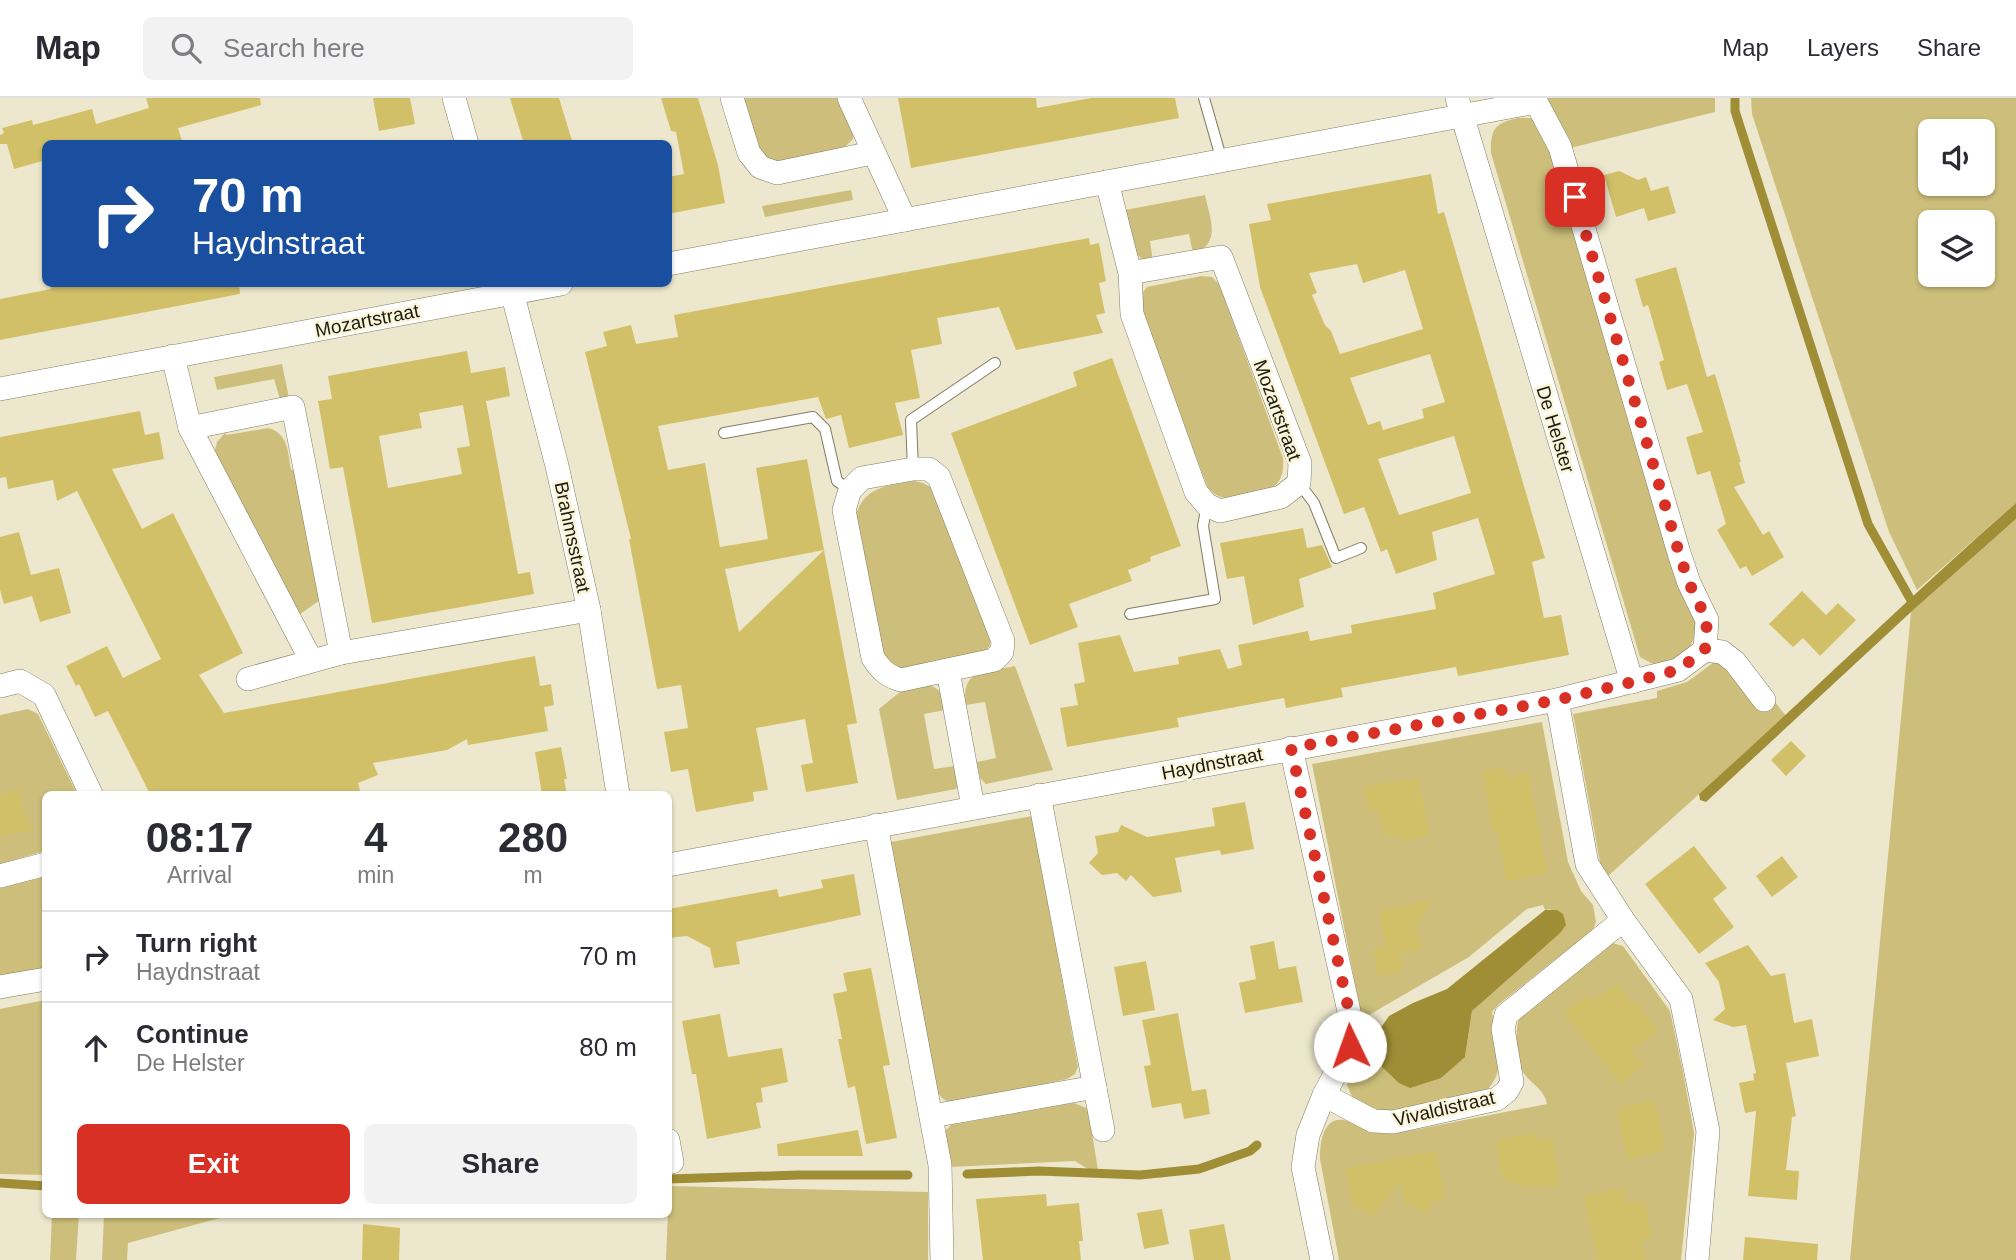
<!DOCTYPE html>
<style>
body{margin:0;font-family:Helvetica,sans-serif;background:#f2f2f3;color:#2b2b33;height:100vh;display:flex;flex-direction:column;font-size:26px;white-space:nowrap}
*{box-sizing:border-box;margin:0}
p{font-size:23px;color:#7c7c81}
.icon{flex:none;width:38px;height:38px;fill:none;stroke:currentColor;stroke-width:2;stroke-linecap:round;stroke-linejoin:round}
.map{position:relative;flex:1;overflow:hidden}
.sheet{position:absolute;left:42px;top:693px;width:630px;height:427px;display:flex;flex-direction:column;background:#fff;border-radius:10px;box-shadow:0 2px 5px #0004}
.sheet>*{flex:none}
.top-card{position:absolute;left:42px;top:42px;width:630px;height:147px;border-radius:10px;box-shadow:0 2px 5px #0004;background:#1a4fa0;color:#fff;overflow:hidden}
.buttons{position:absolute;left:1918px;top:21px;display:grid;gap:14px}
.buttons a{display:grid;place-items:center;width:77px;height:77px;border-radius:10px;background:#fff;box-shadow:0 2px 5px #0004;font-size:35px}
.pin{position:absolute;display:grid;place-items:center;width:60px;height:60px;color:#fff;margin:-30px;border-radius:14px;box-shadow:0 4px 10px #0006}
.me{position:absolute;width:77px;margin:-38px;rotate:357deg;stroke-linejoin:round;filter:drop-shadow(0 0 5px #0008)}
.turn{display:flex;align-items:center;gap:24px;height:147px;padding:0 35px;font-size:32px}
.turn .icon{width:91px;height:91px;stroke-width:2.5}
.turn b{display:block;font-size:49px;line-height:60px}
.eta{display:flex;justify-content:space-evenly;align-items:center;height:119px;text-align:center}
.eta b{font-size:42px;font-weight:700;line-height:49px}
.button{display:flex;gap:14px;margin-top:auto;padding:14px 35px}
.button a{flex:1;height:80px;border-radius:10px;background:#d93025;color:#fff;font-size:28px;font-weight:700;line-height:80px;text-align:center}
.button a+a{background:#f2f2f3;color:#2b2b33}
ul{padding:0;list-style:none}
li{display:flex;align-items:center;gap:21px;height:91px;padding:0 35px;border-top:2px solid #e1e1e2}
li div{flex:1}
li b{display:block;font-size:26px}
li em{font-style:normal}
header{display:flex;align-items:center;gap:42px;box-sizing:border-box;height:98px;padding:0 35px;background:#fff;border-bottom:2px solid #e1e1e2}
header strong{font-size:33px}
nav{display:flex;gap:38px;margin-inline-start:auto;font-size:24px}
.search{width:490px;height:63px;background:#f2f2f3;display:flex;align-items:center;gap:18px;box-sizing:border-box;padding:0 24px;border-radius:10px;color:#7c7c81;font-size:26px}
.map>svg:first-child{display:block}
.green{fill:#cdbf7b;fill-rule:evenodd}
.water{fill:#9f8e35}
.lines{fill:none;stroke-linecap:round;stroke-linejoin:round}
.stream{stroke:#9f8e35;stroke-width:9}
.building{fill:#d2c069;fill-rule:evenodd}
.service-casing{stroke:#817c63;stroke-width:12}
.minor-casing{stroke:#817c63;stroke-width:24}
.service{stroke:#fff;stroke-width:10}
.minor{stroke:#fff;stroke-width:23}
.route{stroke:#d93025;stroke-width:12;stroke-dasharray:0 21.6}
.labels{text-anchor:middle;stroke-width:5;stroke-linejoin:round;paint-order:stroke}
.street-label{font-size:19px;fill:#1e1c12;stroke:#fbf5da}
</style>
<header>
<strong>Map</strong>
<div class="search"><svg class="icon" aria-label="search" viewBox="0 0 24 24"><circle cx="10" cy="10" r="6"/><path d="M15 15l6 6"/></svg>Search here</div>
<nav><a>Map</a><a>Layers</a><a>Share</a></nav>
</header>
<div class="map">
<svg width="2016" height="1162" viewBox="0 0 2016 1162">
<rect width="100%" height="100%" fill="#ede8cd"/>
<g class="green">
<polygon points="742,0 840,0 854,30 853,41 843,51 780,63 767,61 757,48"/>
<polygon points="1546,0 1715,0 1715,14 1570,50"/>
<path d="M1751 0H2016V405L1917 492 1889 434 1752 16ZM1930 33H1983V86H1930ZM1930 124H1983V177H1930Z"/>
<path d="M1518 20H1533L1550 50 1698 530 1688 554 1664 568 1651 565 1640 559 1491 55C1490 31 1495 25 1518 20Z"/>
<polygon points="851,92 853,102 765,119 762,108"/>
<path d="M1205 97C1210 121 1222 145 1193 156L1189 136 1150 143 1153 164C1129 164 1129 131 1125 112Z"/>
<path d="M1201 178 1212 179 1219 186 1283 360C1285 386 1273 393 1250 397 1233 401 1221 404 1208 390L1138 209 1140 198 1147 189Z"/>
<polygon points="282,266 289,300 280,301 274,281 217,292 214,279"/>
<path d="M268 330C288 335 288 354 291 372H294L320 502 296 519 214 356 217 344 225 335 227 337Z"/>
<path d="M914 383 923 385 936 392 990 538V547L985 554 900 572 880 556 856 416C866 388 887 388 914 383Z"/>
<polygon points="2016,421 2016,1162 1850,1162 1911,514"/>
<polygon points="1717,562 1775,604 1786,618 1608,778 1600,764 1597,748 1573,616 1657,600 1657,593 1687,584"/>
<path d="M1015 568 1053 672 986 686 980 680 977 664 996 660 985 604 966 607C960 570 987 574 1015 568Z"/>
<path d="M927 587C941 589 943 599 945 612L924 616 934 671 955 668 958 687 956 691 897 702 879 611 905 590Z"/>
<polygon points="28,611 38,616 77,696 46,696 45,753 0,766 0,617"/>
<path d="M1542 624 1568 764 1581 793 1593 807 1596 824 1593 832 1499 906 1492 914C1497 941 1508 970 1487 992L1396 1014 1379 1012 1353 1001 1347 987 1360 950 1362 930 1375 938V951L1465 959 1472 913 1492 894 1551 811 1545 812 1543 807 1527 811 1469 859 1362 921 1312 666Z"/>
<polygon points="1032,718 1078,969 1075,976 1067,981 952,1005 943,1001 938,995 891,744"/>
<polygon points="45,774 45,872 0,880 0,787"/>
<path d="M1612 845 1623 848 1670 913 1683 974 1694 1035 1681 1162H1339L1320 1061C1320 1047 1322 1019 1343 1022 1352 1023 1361 1030 1370 1033 1377 1036 1385 1035 1393 1036L1547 1006C1545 992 1530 985 1523 974 1517 964 1514 928 1520 919Z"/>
<polygon points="45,902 45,1077 0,1076 0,911"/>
<polygon points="1074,1005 1086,1010 1089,1017 1099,1078 1075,1063 951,1069 945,1033 951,1027"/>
<polygon points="669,1088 928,1094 928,1162 666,1162"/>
<polygon points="52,1117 79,1117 76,1162 50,1162"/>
<polygon points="104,1117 104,1116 221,1117 220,1120 128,1145 127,1162 102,1162"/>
</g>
<g class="water">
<path d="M2016 405V421L1911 514 1706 704 1700 702 1699 696C1806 600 1908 500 2016 405Z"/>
<polygon points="1545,812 1557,812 1563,816 1566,827 1560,835 1472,913 1465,959 1441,980 1410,990 1399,985 1382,969 1377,960 1375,938 1389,918 1413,905 1447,891"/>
</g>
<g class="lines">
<g class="stream">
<polyline points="1735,0 1735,13 1868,426 1912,504"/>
<polyline points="967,1076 1039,1073 1140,1077 1199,1071 1250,1053 1257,1047"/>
<polyline points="668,1081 799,1077 908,1077"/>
<polyline points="0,1085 46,1088"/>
</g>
</g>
<g class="building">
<polygon points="146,0 260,0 261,7 178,30 183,46 46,46 46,62 14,71 7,46 0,46 0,37 4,35 2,30 32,22 33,27 92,11 96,26 149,10"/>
<polygon points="373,0 410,0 415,26 379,33"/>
<polygon points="510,0 559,0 573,46 524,46"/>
<polygon points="661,0 698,0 718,67 725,105 668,116 668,79 684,76 676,34 671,33"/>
<polygon points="898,0 1036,0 1037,10 1091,0 1175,0 1179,20 911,70"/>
<polygon points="1619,73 1638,82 1646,79 1651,93 1668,88 1676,115 1648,123 1644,110 1616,119 1604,77"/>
<path d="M1431 76 1438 116 1444 114 1545 460 1532 464 1544 520 1561 517 1569 557 1458 578 1456 569 1341 590 1343 599 1286 610 1284 600 1177 620 1179 629 1067 649 1060 610 1078 607 1074 586 1085 584 1078 545 1120 537 1134 574 1179 566 1178 559 1220 551 1228 571 1242 567 1238 547 1308 533 1310 543 1352 535 1351 527 1436 511 1433 495 1495 476 1478 420 1432 434 1437 462 1396 476 1387 451 1381 454 1364 409 1344 416 1260 189 1249 126 1271 122 1267 106ZM1357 166 1363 185 1405 172 1423 231 1340 256 1331 233 1325 227 1312 197 1317 195 1309 175ZM1430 256 1445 304 1422 311 1424 320 1383 332 1380 323 1368 327 1350 280ZM1454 338 1471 395 1399 417 1378 361Z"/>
<polygon points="1089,140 1090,147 1099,145 1106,183 1099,185 1105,215 1096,217 1103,235 1016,252 999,209 937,220 942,246 911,252 920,300 895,305 903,337 849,350 841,317 826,321 818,299 658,328 668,372 705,365 720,449 768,441 756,370 807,361 824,452 725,471 739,534 824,452 857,625 847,627 858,685 806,694 801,667 813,665 805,621 756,630 768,692 753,694 754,703 696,714 688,671 671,674 664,634 688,630 681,587 657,591 629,441 631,441 585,254 607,248 603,234 631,227 636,246 678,239 674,217"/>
<polygon points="1676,169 1707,279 1715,276 1741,364 1739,364 1745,385 1734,389 1763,437 1769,433 1784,459 1752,478 1746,468 1740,471 1717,432 1726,426 1710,373 1697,377 1686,339 1703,334 1687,286 1667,292 1659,264 1664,262 1648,207 1643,209 1635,181"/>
<polygon points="50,186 239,186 240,196 0,242 0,201 51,191"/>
<path d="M467 253 471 275 505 269 510 298 486 303 518 476 530 474 534 496 372 525 343 369 330 371 318 303 332 301 328 278ZM463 307 470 348 457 350 462 376 388 390 379 338 422 330 419 315Z"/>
<polygon points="1112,260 1181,448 1150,459 1151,463 1128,472 1132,483 1069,506 1078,529 1030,547 951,335 1077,288 1073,274"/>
<polygon points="140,313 145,337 159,334 164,361 112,371 142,431 173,415 243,555 199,577 224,615 535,558 540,588 551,586 554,607 544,609 548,633 468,647 467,641 447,652 373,665 378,677 358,685 361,696 150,696 108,613 95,619 79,586 76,588 66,568 107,548 123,580 161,561 77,393 57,403 53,382 8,391 6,379 0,380 0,339"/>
<polygon points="1303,430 1307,450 1322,447 1332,469 1299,481 1304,509 1253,527 1244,478 1227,481 1220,445"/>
<polygon points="19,434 31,477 59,470 71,515 40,524 32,498 4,506 0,492 0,439"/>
<polygon points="1802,493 1826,517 1838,505 1856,522 1820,558 1803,540 1793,549 1769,526"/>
<polygon points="1791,643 1806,658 1786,678 1771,662"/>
<polygon points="561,649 567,681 564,681 567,696 542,696 535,654"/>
<polygon points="1504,669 1507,679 1528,675 1547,775 1506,783 1498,733 1493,734 1482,673"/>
<polygon points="1418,679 1430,738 1403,743 1396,737 1385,739 1379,712 1369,714 1364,689"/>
<polygon points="20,691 22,709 31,732 0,738 0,697"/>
<polygon points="1245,704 1254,751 1221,757 1220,752 1175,760 1182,794 1153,799 1131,777 1126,783 1117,775 1102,777 1089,765 1098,755 1095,738 1118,734 1121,727 1147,739 1215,728 1212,710"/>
<polygon points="1694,748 1727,790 1713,801 1734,829 1699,856 1645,786"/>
<polygon points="1782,758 1798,779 1772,799 1756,778"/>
<polygon points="854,776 861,817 736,844 740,866 714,870 710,850 687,838 668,840 668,811 777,791 779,799 823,790 821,782"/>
<polygon points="1433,802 1416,826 1421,851 1400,855 1403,873 1378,878 1373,852 1386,849 1379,812"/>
<polygon points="1274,843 1279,871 1296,868 1303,904 1245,915 1239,885 1256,881 1250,848"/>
<polygon points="1748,847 1771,878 1785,875 1794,925 1812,921 1819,958 1786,965 1796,1018 1792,1019 1786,1072 1799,1073 1797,1102 1748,1098 1756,1013 1745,1015 1739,985 1754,982 1753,976 1756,975 1746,927 1733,929 1713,922 1725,911 1719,884 1705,865"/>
<polygon points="1146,863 1155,912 1123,918 1114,869"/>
<polygon points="871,870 890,967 883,968 897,1040 866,1046 855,988 848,990 838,941 842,941 833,896 847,893 843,875"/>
<polygon points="1617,886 1633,906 1636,904 1658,932 1632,953 1644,967 1620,985 1564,915 1587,897 1593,904"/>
<polygon points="1178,915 1192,993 1206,991 1210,1016 1184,1021 1181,1005 1152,1010 1144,968 1151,967 1142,922"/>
<polygon points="720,916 728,959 782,950 788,984 761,990 763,1004 756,1005 761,1030 707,1041 696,976 692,976 682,923"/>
<polygon points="1655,1002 1664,1053 1627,1061 1617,1010"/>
<polygon points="858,1032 863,1058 778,1058 777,1046"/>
<polygon points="1535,1035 1537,1043 1552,1041 1560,1089 1521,1088 1512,1082 1503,1083 1496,1042"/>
<polygon points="1436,1053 1445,1100 1433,1102 1427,1116 1412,1106 1405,1108 1401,1083 1372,1118 1360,1110 1353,1111 1346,1070"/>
<polygon points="1624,1090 1627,1106 1644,1102 1652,1141 1641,1143 1645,1162 1597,1162 1584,1098"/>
<polygon points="1046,1096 1047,1108 1079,1105 1083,1143 1079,1143 1081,1162 983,1162 976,1101"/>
<polygon points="1162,1111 1169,1146 1144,1151 1137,1115"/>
<polygon points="363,1126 400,1130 399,1162 362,1162"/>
<polygon points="1224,1126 1231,1162 1194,1162 1189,1132"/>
<polygon points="1745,1139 1818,1146 1817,1162 1743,1162"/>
</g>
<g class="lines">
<defs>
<g id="service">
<polyline points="1204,0 1222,63"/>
<polyline points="724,335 813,319 825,331 837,383 850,392"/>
<polyline points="913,371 911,322 995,265"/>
<polyline points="1299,385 1314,405 1336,460 1361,450"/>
<polyline points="1130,516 1215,501 1203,428 1207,407"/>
</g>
<g id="minor">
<polyline points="454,0 467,46"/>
<polyline points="732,0 749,55 760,69 777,75 872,55"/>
<polyline points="849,0 905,122"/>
<polyline points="1457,0 1632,584"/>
<polyline points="1107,84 1130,175 1132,216 1196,394 1207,407 1220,413 1281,399 1299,385 1300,365 1221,159 1130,175"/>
<polyline points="668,166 1536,4"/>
<polyline points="510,186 557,368 589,512 618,696"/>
<polyline points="173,258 190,330 293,309 341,555"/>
<polyline points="0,291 561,186"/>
<polyline points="190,330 311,562"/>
<path d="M913 371H929L939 379 1003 543 1002 554 994 562 901 582C887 578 881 572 873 560L844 412 850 392 862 380Z"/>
<polyline points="1705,552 1722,554 1735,564 1764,602"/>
<polyline points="948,573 973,709"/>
<polyline points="248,581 341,555 589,512"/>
<polyline points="0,588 20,583 44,597 91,696"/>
<polyline points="1557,602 1587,766 1623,822 1681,901 1708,1033 1697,1162"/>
<polyline points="1291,650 1350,918 1350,948 1324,997 1308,1037 1303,1069 1322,1162"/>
<polyline points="1039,697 1103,1032"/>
<polyline points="876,727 940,1067 942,1162"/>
<polyline points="668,767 1557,602 1678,572 1705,552 1707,522 1689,485 1679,455 1560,49 1534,0"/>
<polyline points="0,778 46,766"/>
<polyline points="0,889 46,881"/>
<polyline points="1324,997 1373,1023 1393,1024 1497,1001 1507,993 1512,984 1503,931 1506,917 1623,822"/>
<polyline points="932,1018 1095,989"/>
<polyline points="668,1042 672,1064"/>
</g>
</defs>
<use href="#service" class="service-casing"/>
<use href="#minor" class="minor-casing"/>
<use href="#service" class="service"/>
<use href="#minor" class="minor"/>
</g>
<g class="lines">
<polyline class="route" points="1350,948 1350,918 1291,650 1557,602 1632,584 1678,572 1705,552 1707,522 1689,485 1679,455 1575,99"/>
</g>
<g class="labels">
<g class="street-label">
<text transform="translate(367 222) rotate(-11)" y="7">Mozartstraat</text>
<text transform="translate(1278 312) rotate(70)" y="7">Mozartstraat</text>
<text transform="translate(1556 331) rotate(73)" y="7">De Helster</text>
<text transform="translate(573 439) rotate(78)" y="7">Brahmsstraat</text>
<text transform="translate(1212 665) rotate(-11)" y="7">Haydnstraat</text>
<text transform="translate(1444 1010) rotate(-13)" y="7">Vivaldistraat</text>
</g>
</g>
</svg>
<div class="buttons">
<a><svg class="icon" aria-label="sound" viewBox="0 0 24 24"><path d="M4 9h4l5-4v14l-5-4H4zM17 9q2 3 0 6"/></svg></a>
<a><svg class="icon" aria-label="layers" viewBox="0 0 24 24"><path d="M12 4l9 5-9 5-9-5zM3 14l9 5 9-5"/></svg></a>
</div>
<div class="pin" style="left:1575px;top:99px;background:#d93025"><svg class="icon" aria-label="arrive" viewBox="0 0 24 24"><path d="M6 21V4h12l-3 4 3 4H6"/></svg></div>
<svg class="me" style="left:1350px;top:948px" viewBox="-20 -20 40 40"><circle r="19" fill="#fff"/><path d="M0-13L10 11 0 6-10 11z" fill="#d93025"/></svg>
<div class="top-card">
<div class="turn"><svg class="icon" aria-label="right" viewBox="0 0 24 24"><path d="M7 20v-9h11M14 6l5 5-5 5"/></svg><div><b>70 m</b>Haydnstraat</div></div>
</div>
<section class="sheet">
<div class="eta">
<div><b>08:17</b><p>Arrival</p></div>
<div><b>4</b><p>min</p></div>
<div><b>280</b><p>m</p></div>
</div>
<ul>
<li><svg class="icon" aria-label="right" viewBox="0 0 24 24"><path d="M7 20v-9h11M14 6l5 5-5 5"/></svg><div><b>Turn right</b><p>Haydnstraat</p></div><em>70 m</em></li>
<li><svg class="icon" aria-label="ahead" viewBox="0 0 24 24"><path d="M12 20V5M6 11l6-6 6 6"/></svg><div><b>Continue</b><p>De Helster</p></div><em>80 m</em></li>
</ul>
<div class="button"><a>Exit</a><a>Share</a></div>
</section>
</div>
